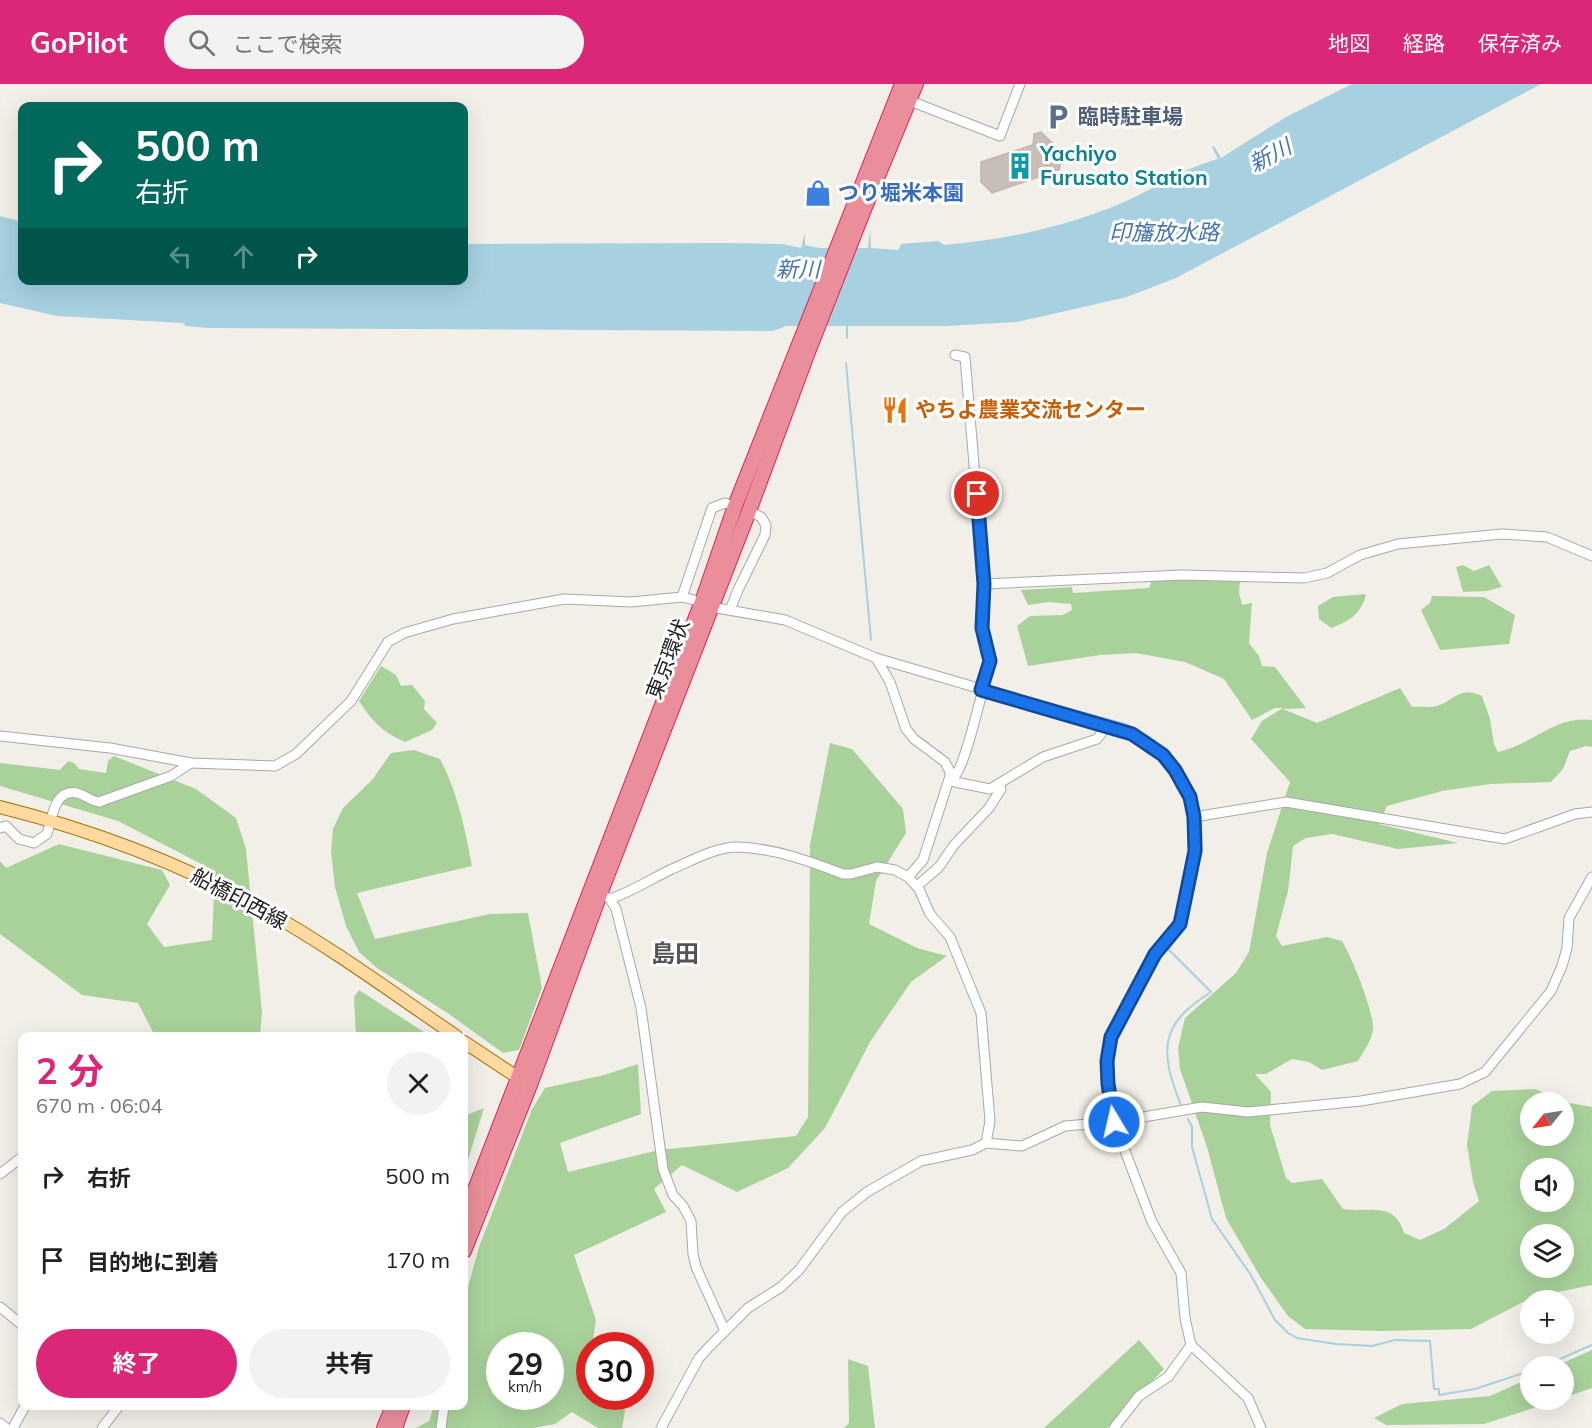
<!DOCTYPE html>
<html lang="ja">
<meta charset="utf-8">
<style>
body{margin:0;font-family:Mulish,"Noto Sans JP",sans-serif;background:#f2f2f2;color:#202124;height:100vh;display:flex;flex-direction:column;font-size:22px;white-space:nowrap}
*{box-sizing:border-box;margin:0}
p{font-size:20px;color:#757577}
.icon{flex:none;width:33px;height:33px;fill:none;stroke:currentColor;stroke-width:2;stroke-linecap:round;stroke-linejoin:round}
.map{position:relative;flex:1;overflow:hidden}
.panel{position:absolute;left:18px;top:948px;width:450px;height:378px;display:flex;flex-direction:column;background:#fff;border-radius:12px;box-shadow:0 6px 24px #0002}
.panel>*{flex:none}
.top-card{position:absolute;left:18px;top:18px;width:450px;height:183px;border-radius:12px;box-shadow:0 6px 24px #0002;background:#00695c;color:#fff;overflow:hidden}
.needle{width:39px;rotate:240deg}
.fabs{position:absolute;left:1520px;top:1008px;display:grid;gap:12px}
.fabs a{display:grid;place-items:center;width:54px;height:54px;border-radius:50%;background:#fff;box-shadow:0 6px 24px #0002;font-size:30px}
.speed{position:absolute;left:486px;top:1248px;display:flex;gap:12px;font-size:30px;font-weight:700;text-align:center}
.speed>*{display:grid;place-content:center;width:78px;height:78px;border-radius:50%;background:#fff;box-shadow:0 6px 24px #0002;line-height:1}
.speed small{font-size:15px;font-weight:400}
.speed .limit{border:9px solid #d22;background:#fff;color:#111}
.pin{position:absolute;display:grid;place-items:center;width:51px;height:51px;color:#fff;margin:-26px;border:3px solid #fff;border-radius:50%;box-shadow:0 2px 6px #0007}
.me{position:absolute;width:66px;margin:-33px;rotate:351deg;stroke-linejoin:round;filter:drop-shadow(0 0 4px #0008)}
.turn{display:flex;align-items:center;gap:21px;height:126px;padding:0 18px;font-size:27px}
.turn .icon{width:78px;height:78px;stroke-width:2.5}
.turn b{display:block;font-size:42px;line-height:51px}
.lanes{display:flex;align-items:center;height:57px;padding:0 18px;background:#0003;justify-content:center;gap:30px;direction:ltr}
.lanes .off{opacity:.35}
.round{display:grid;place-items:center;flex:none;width:63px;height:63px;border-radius:32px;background:#f2f2f2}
.summary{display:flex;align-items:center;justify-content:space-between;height:102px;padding:0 18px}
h1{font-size:36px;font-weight:700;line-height:45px;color:#db2777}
.button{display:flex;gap:12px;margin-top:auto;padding:12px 18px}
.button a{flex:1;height:69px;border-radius:36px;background:#db2777;color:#fff;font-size:24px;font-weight:700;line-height:69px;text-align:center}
.button a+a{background:#f2f2f2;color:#202124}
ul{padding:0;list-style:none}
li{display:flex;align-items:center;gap:18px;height:84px;padding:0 18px}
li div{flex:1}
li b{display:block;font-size:22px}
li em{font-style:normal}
header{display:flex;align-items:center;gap:36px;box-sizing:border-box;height:84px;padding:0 30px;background:#db2777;color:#fff}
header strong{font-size:28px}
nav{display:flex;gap:33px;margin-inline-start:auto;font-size:21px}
.search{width:420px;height:54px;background:#f2f2f2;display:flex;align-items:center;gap:15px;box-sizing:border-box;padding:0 21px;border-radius:33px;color:#757577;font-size:22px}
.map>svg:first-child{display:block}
.forest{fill:#a9d29b;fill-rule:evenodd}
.water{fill:#a7d0e0}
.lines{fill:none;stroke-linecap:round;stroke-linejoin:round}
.stream{stroke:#a7d0e0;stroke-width:2}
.building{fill:#c7beb7;stroke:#c4b6a9;stroke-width:1.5}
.minor-casing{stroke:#a8a8a8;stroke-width:11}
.major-casing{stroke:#9e7200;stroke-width:14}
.highway-casing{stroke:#e1235b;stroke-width:16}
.minor{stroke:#fff;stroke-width:9}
.major{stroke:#fedaa0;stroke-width:12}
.highway{stroke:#ea8e9b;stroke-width:14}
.route-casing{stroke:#114b97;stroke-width:15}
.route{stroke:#1a73e8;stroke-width:10}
.labels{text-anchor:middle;stroke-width:6;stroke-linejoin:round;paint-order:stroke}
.service-label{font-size:21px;font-weight:bold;fill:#4e5e75;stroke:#fff;text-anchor:start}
.culture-label{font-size:21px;font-weight:bold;fill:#0d838f;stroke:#fff;text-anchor:start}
.shop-label{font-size:21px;font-weight:bold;fill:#366cbe;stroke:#fff;text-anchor:start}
.food-label{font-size:21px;font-weight:bold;fill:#c56008;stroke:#fff;text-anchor:start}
.street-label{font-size:21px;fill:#212121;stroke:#fff}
.water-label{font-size:22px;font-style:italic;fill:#4675ad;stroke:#fff}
.quarter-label{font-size:24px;font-weight:bold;fill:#545454;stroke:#fff}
</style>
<header>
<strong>GoPilot</strong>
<div class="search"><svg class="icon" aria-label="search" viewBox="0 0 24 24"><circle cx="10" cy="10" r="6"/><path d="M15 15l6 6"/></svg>ここで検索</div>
<nav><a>地図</a><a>経路</a><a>保存済み</a></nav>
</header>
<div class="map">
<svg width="1592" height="1344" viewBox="0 0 1592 1344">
<rect width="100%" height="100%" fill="#f2efe8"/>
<g class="forest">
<polygon points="1463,481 1474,487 1489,481 1502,503 1487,507 1463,508 1456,483"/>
<path d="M1208 495 1240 497 1239 508 1242 521 1252 519 1249 559 1259 572 1262 582 1275 583 1306 624 1283 625 1317 639 1400 604 1412 623C1420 622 1430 624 1437 622 1454 617 1460 601 1482 612L1490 635 1494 660 1498 668C1532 661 1555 631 1592 636V663L1586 662 1570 667 1563 685 1551 698 1490 700 1442 707 1387 722 1379 740 1458 759 1398 765 1332 750 1306 754 1293 762 1288 807 1276 852 1282 862 1327 853 1342 857C1352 873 1372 924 1373 942 1374 953 1364 967 1358 977L1322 986 1309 978 1292 975 1266 990H1255L1271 1008 1270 1041 1286 1094 1292 1099 1322 1095 1343 1125C1368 1129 1395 1116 1404 1149L1420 1156 1444 1145 1479 1117 1473 1098 1467 1061 1472 1022 1492 1007 1535 1005 1569 1019 1592 1023V1201L1533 1213 1471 1245 1382 1247 1305 1245 1288 1232 1261 1194 1226 1134 1207 1063 1180 985 1178 964 1185 934 1236 889 1249 868 1267 769 1290 698 1251 655 1262 637 1283 624H1275L1252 636 1224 595 1185 578 1136 569 1100 571 1028 582 1017 542 1030 532 1063 531 1072 526 1071 520 1049 518 1028 521 1021 506 1072 503 1073 509 1149 504 1152 496ZM1530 1018H1563V1052H1530ZM1530 1084H1563V1118H1530ZM1530 1150H1563V1184H1530Z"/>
<path d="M1366 510C1362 529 1349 538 1331 544L1319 535 1318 522 1333 513Z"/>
<polygon points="1432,512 1484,513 1515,531 1509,560 1440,566 1421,526 1430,519"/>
<path d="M381 582 396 591 401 602 412 601 425 617 424 625 437 639 432 646 405 658C381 647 373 638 359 617Z"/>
<path d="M830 659 852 665 903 725 906 749 876 797 869 840 917 864 947 872 911 898 870 958 825 1044 788 1084 737 1108 682 1081 654 1105 666 1128 574 1171 596 1236 592 1261 590 1262V1312L620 1313 625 1327 622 1344H598L572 1328 555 1340 533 1344H416L429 1337 434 1322H464V1218L479 1163 532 1025 545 1004 604 991 638 980 641 1030 560 1059 568 1088 659 1066 796 1052 808 1033 810 761ZM500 1262H550V1312H500Z"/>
<path d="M414 666 440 675C458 709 465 745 472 782L357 809 375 855 490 830 528 829 542 904 519 966 503 969 449 930 377 884 359 868 346 842 335 803 331 768 333 745 343 724 372 696 391 669Z"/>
<polygon points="114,672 196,705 236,734 246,765 262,928 260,952 155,952 138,919 82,911 0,850 0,777 6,784 59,760 162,786 170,801 147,840 164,863 212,856 215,787 118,737 0,702 0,679 60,686 68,677 74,679 79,685 106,689 108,677"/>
<polygon points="359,906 430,952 356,952 354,913"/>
<polygon points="484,1024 464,1089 464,1032"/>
<polygon points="1139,1256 1164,1285 1107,1344 1044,1344"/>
<polygon points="1592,1266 1592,1304 1563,1314 1563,1282 1556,1282"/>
<polygon points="848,1275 868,1282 875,1344 844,1344 849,1339"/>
<polygon points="1530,1294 1530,1316 1558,1316 1484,1340 1386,1341 1374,1334 1402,1320 1490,1312"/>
</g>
<path class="water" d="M1352 0H1541L1176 194 1127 213 1017 238 946 242H786L773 247 208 244 186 242 183 239 57 232 0 219V132L22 138V196H464V160L725 159 782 160 801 164 805 149V161L820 164H868L870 146 871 164 898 166 901 160 938 157 944 161C1004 156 1065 143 1122 119 1154 105 1183 84 1218 75L1212 63 1214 62 1221 74 1286 33Z"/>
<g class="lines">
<g class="stream">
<polyline points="847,242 847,254"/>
<polyline points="846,279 871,556"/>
<path d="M1004 607 1125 640C1157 655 1171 668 1188 698"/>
<path d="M1181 1021C1160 968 1158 941 1211 908L1168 865 1185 843 1202 765 1201 736"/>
<polyline points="1188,1035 1192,1043 1192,1063 1212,1135 1251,1191 1275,1236 1288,1249 1297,1254 1336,1260 1372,1262 1395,1256 1430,1257 1434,1305 1439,1305 1439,1311 1475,1305 1530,1287"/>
<polyline points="1544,1282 1592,1261"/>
</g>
</g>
<polygon class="building" points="1041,48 1060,67 1062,73 1059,86 992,109 981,98 981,78 1033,61 1034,50"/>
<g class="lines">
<defs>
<g id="minor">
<polyline points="905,15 1000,52 1020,0"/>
<polyline points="955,271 965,273 984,500 982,544 990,577 981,606"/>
<polyline points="984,500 1182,491 1304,494 1327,489 1360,471 1398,460 1502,450 1547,453 1592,472"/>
<polyline points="682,513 712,424 725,419 735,422"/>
<polyline points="717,524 785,536 876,574 1121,646 1150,660 1163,671 1175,686 1189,713 1195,744 1195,767 1180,840 1155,870 1111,953 1107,977 1108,1000 1114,1038 1152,1138 1181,1189 1185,1234 1191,1261 1248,1314 1261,1344"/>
<polyline points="730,526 738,506 765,451 766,441 761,433 749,427"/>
<polyline points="876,574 890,598 906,645 914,655 945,678 955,698 990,705 1043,673 1097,655 1107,642"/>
<polyline points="0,652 110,664 191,679 275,682 296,670 351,617 388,558 404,549 453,535 564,515 631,518 682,513 694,516"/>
<path d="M953 694C964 686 978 622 983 606"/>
<polyline points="1194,733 1286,718 1505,755 1575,730 1592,728"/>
<path d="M0 744 6 742 19 755 34 759 47 750C52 735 54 704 77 709 85 711 91 717 99 718L171 692 191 679"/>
<polyline points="908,793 923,776 951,689"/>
<polyline points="917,802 939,783 954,761 989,724 1001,705 999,701"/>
<polyline points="605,812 610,815 616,825 641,924 663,1085 673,1111 683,1122 691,1137 693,1170 696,1183 725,1247"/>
<path d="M610 815C633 807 651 795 672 785 691 777 716 763 737 763 774 764 809 777 843 790H851L877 783 895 786 908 793 919 805 930 830 950 853 981 929 990 1037 986 1059"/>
<polyline points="0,1090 22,1073"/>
<polyline points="0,1223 22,1241"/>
<polyline points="0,1339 6,1344"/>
<polyline points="13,1344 25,1322"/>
<polyline points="102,1344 119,1322"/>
<polyline points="441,1344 444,1322"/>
<polyline points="661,1344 699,1274 709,1263 748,1224 781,1203 799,1186 842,1128 867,1108 921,1077 972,1066 986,1059 1022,1062 1065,1042 1114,1038 1202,1023 1248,1028 1361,1017 1460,1000 1485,988 1551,907 1562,882 1567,864 1569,834 1592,793"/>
<polyline points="1114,1344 1139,1312 1168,1293 1191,1261"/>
</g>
<g id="major">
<path d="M0 723C92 746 183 780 266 827 332 864 393 909 456 952"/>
<polyline points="464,958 526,999"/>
</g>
<g id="highway">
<polyline points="464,1134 703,515 735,422 902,0"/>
<polyline points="464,1167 530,1001 600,810 749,427 808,268 863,128 916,0"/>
<polyline points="384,1344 393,1322"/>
<polyline points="395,1344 403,1322"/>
</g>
</defs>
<use href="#minor" class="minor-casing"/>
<use href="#major" class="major-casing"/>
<use href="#highway" class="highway-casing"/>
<use href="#minor" class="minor"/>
<use href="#major" class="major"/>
<use href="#highway" class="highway"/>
</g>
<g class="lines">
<defs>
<polyline id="route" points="977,410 984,500 982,544 990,577 981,606 1132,650 1163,671 1175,686 1190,713 1194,733 1195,767 1180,840 1155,870 1111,953 1107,977 1108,1000 1114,1038"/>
</defs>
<use href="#route" class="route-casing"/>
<use href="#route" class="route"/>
</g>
<defs>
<symbol id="parking-bare" viewBox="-9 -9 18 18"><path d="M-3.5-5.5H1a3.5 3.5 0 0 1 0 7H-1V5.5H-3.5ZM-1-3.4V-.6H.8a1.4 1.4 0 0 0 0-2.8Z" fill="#5c6f8a" stroke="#fff" stroke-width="2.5" paint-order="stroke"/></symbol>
<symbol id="building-bare" viewBox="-9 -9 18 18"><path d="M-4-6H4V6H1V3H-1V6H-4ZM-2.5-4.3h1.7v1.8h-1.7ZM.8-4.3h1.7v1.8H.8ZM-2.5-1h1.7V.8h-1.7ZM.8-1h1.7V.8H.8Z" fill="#0f9aa8" stroke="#fff" stroke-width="2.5" paint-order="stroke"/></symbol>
<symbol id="shop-bare" viewBox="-9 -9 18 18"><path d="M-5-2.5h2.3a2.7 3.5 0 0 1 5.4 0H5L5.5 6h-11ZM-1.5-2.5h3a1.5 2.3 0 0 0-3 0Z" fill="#3f7fe0" stroke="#fff" stroke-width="2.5" paint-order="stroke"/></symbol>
<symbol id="restaurant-bare" viewBox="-9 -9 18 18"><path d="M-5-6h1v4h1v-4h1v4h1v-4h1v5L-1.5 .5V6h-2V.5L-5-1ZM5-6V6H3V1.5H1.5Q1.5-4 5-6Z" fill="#e8710a" stroke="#fff" stroke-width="2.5" paint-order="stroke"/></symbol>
</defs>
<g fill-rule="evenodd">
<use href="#parking-bare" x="1039" y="14" width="38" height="38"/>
<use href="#building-bare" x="1001" y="63" width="38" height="38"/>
<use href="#shop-bare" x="799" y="90" width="38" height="38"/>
<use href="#restaurant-bare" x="876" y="307" width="38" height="38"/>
</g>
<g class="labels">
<g class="service-label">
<text x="1078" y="40">臨時駐車場</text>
</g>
<g class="culture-label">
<text x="1040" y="77">Yachiyo<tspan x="1040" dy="24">Furusato Station</tspan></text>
</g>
<g class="shop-label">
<text x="838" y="116">つり堀米本園</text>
</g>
<g class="food-label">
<text x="915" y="333">やちよ農業交流センター</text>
</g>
<g class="street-label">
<text transform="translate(668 575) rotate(-69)" y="7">東京環状</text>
<text transform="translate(239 815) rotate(28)" y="7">船橋印西線</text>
</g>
<g class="water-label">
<text transform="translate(1270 71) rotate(-28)" y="8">新川</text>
<text x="1164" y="156">印旛放水路</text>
<text x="798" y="193">新川</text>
</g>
<g class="quarter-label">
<text x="675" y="878">島田</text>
</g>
</g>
</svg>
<div class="fabs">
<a><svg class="needle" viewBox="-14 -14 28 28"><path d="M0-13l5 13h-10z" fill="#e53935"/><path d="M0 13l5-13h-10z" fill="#757577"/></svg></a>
<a><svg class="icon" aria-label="sound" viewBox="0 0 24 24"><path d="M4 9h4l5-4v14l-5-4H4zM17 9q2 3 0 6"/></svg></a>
<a><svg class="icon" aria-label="layers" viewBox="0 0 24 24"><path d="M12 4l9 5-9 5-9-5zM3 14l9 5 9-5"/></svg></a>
<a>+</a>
<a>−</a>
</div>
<div class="speed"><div>29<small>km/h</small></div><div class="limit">30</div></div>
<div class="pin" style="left:977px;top:410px;background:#d93025"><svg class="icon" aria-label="arrive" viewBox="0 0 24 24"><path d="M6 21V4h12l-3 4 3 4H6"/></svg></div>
<svg class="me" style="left:1114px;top:1038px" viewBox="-20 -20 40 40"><circle r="17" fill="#1a73e8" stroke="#fff" stroke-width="3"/><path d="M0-11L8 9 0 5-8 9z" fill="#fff"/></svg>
<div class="top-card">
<div class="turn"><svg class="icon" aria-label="right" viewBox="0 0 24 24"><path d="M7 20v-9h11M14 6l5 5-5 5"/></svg><div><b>500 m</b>右折</div></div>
<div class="lanes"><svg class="icon off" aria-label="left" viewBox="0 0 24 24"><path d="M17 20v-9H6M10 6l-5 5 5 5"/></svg><svg class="icon off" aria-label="ahead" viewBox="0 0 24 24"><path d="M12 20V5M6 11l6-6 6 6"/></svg><svg class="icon" aria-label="right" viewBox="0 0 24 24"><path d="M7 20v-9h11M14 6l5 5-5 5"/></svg></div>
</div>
<section class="panel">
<div class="summary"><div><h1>2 分</h1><p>670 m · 06:04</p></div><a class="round"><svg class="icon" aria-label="close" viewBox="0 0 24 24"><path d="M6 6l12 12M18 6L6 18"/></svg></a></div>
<ul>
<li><svg class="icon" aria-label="right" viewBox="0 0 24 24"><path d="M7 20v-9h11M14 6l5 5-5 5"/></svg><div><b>右折</b></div><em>500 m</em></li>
<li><svg class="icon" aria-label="arrive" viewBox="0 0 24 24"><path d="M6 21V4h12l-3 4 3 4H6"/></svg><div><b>目的地に到着</b></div><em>170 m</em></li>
</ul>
<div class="button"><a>終了</a><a>共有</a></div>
</section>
</div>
